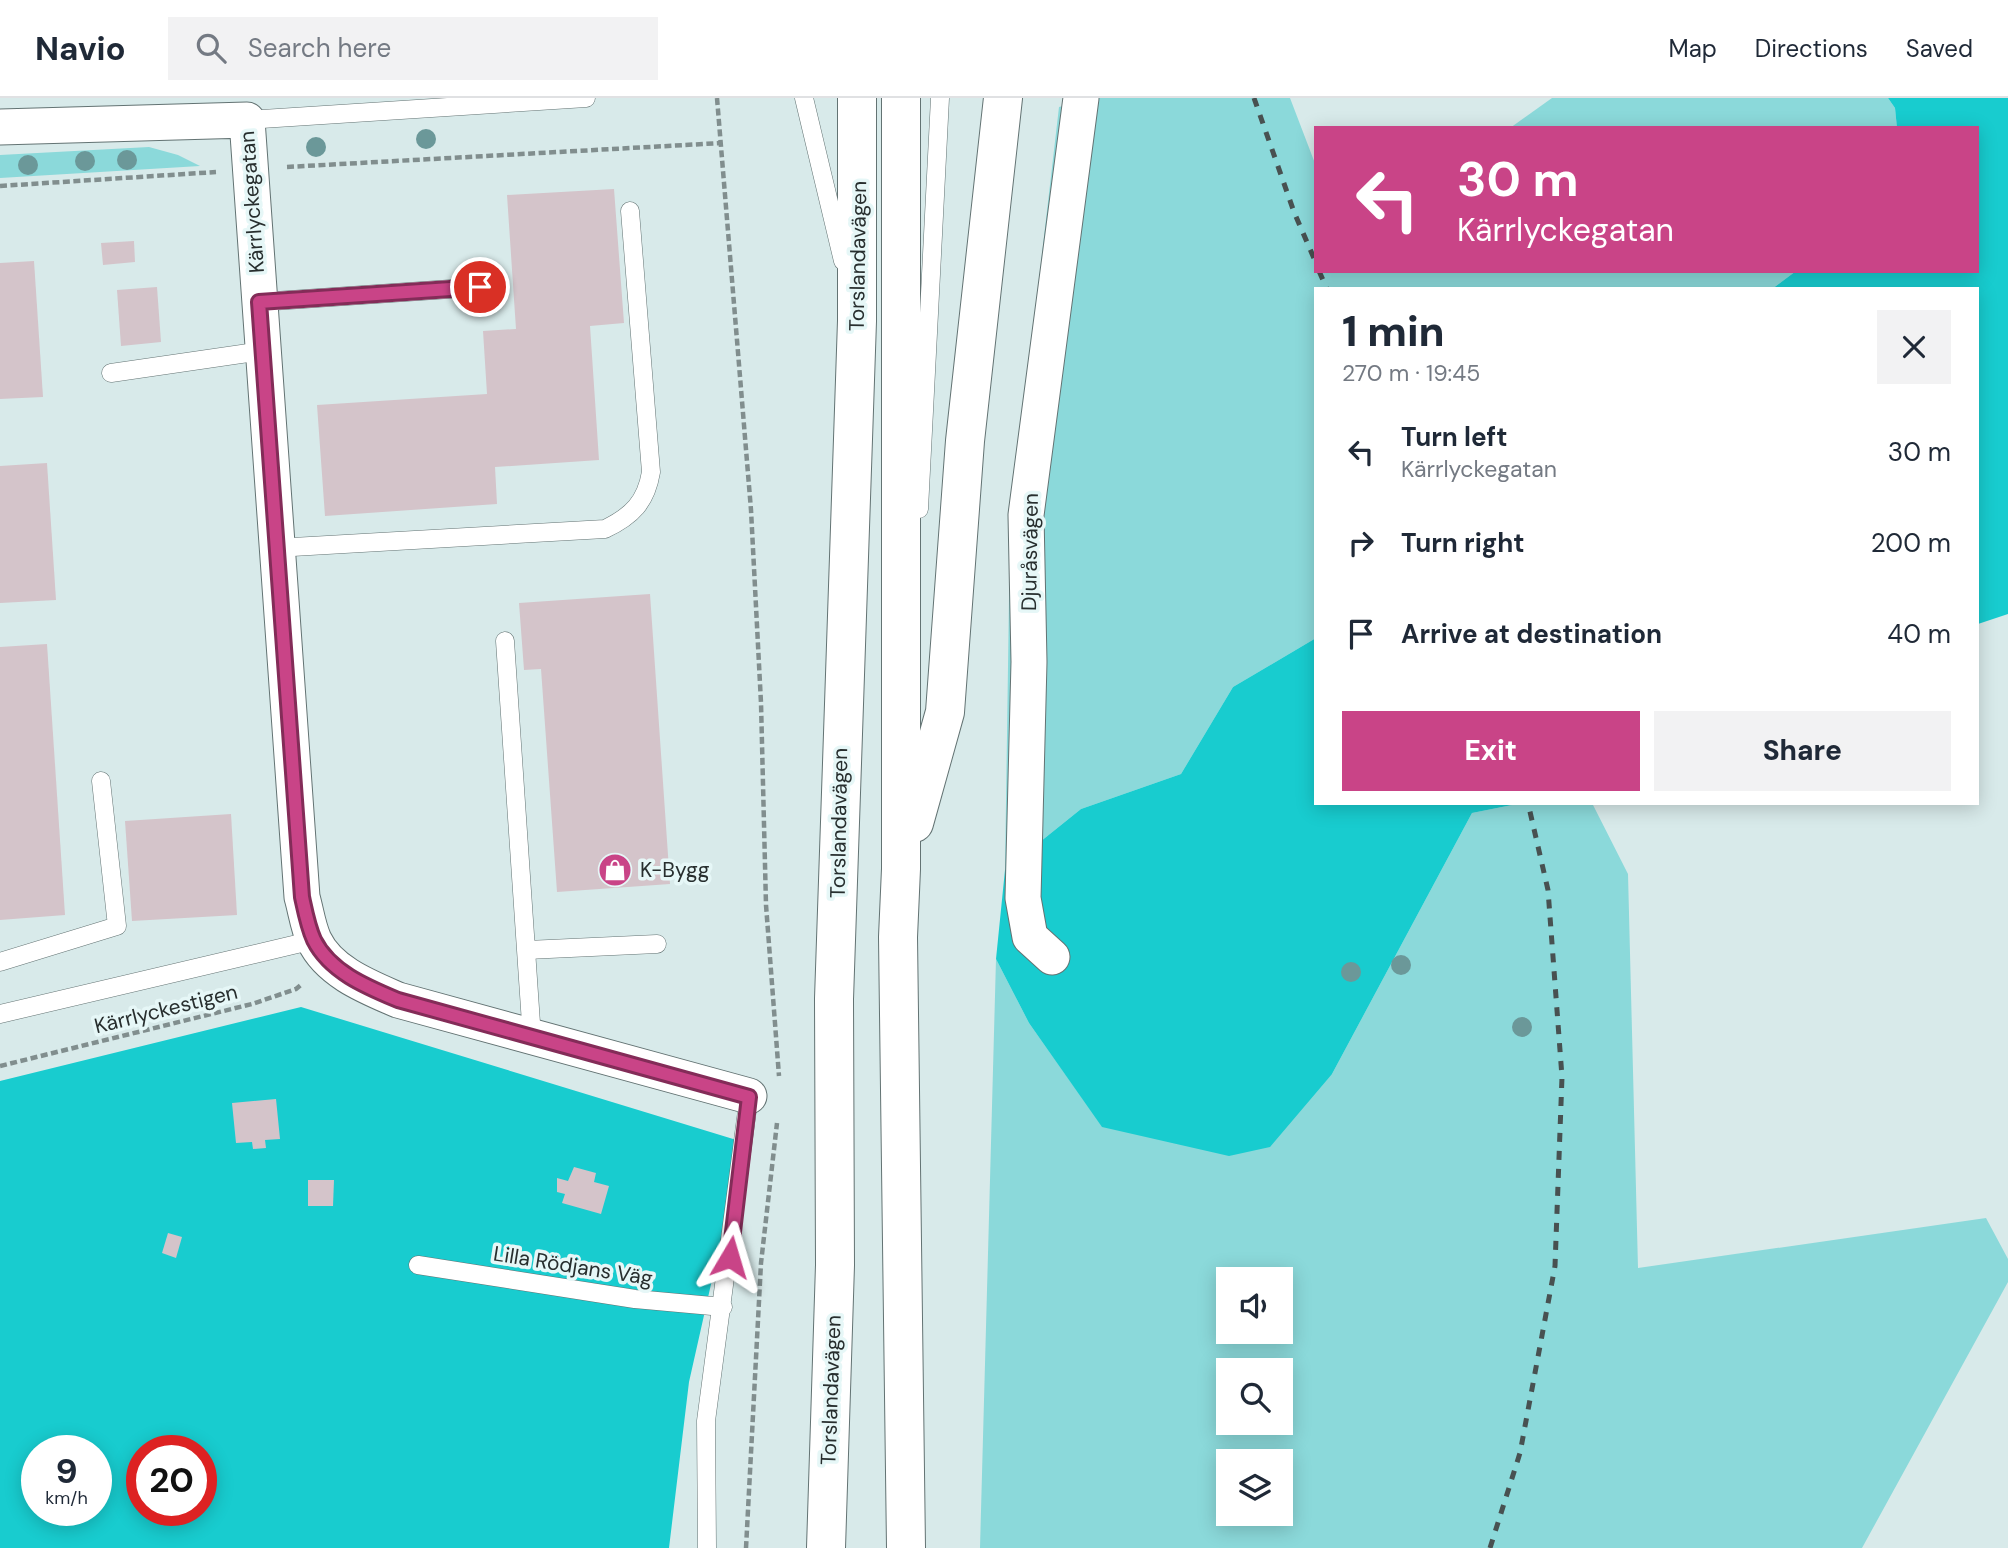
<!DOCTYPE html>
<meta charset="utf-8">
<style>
body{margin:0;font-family:"DM Sans",sans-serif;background:#f2f2f3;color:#1f2937;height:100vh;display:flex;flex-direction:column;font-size:26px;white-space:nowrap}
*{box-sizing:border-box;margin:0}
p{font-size:23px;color:#747a83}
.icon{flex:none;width:38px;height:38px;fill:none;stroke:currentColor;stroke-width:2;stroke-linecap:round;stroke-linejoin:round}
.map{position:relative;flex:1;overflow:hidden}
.details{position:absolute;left:1314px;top:189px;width:665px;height:518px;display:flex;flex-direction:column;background:#fff;border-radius:0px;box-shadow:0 4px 18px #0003}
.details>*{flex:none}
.banner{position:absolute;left:1314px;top:28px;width:665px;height:147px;border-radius:0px;box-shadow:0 4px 18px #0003;background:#c94487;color:#fff;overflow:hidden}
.controls{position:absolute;left:1216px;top:1169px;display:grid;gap:14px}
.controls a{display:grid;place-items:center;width:77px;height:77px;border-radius:0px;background:#fff;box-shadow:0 4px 18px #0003;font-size:35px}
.speed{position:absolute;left:21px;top:1337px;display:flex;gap:14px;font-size:35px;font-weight:700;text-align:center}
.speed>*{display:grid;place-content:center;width:91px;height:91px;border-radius:50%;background:#fff;box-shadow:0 4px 18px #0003;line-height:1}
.speed small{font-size:18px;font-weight:400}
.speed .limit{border:10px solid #d22;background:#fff;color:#111}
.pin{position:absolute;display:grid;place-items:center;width:60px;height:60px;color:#fff;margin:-30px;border:4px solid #fff;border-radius:50%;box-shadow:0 2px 7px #0007}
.me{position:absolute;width:77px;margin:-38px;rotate:7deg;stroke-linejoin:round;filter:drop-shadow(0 0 5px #0008)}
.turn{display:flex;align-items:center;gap:24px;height:147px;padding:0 28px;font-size:32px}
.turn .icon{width:91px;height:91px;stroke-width:2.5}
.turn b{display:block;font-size:49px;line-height:60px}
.round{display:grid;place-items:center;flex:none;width:74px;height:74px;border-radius:0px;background:#f2f2f3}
.head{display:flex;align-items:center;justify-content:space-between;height:119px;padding:0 28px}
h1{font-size:42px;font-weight:800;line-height:52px}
.action{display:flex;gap:14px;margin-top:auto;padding:14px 28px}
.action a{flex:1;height:80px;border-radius:0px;background:#c94487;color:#fff;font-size:28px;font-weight:800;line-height:80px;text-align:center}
.action a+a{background:#f2f2f3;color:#1f2937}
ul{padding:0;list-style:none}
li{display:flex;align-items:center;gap:21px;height:91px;padding:0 28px}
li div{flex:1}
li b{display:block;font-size:26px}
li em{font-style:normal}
header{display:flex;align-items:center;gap:42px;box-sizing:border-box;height:98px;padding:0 35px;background:#fff;border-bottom:2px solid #e0e1e3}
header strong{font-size:33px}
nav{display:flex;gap:38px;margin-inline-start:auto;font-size:24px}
.search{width:490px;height:63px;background:#f2f2f3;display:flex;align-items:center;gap:18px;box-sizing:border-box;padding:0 24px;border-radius:0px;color:#747a83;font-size:26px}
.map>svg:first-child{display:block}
.green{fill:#8bd9da;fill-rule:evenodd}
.forest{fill:#18cccf;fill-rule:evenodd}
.building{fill:#d4c4ca}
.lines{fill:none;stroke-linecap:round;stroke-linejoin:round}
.lane-casing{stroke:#637373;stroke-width:19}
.street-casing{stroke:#637373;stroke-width:37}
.primary-casing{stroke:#637373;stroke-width:40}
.path{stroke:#818e8e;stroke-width:4.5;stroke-dasharray:7 3.5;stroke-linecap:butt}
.lane{stroke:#fff;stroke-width:18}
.street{stroke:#fff;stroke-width:35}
.primary{stroke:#fff;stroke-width:38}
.rail{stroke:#485151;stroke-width:5;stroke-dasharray:9 9;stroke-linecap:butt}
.tree{fill:#6b9899}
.route-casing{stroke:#832c58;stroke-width:18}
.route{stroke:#c94487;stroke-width:12}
.labels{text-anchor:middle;stroke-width:7;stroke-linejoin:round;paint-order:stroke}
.street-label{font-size:21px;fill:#272e2e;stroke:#e6f7f7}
.poi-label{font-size:21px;fill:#272e2e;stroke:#e6f7f7;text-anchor:start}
</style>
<header>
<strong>Navio</strong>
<div class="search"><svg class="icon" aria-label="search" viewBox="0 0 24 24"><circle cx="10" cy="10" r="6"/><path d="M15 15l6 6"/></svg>Search here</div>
<nav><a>Map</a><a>Directions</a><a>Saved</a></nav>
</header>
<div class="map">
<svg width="2008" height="1450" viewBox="0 0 2008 1450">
<rect width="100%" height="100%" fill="#d8eaea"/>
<g class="green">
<polygon points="1094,0 1290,0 1316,68 1316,173 1796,173 1772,191 1316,191 1316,540 1233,589 1181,676 1081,711 1005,772 1010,433 1059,9"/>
<polygon points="1552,0 1888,0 1895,10 1897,30 1510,30"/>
<polygon points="149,49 178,57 200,68 0,80 0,57"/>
<path d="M1522 705H1592L1628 776 1638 1170 1986 1120 2008 1161V1184L1862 1450H980L996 861 1029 925 1102 1028 1332 976 1472 715ZM1228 1181H1281V1234H1228ZM1228 1272H1281V1325H1228ZM1228 1363H1281V1416H1228Z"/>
</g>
<g class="forest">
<polygon points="1888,0 2008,0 2008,516 1978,526 1978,191 1772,191 1796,173 1978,173 1978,30 1897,30 1895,10"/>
<polygon points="1316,540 1316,705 1522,705 1472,715 1332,976 1270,1049 1229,1058 1102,1029 1029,925 996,861 1005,772 1081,711 1181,676 1233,589"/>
<path d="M301 909 743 1044 689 1284 669 1450H0V983ZM37 1353H96V1412H37ZM142 1353H201V1412H142Z"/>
</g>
<g class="building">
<polygon points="614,91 624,225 590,228 599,362 495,369 497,406 325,418 317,307 487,296 483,233 516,231 507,97"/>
<polygon points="134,143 135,164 103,167 101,145"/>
<polygon points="34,163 43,299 0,301 0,165"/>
<polygon points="157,189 161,244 121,248 117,192"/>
<polygon points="47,365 56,502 0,505 0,368"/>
<polygon points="650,496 670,786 557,794 541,571 524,572 519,505"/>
<polygon points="47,546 65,817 0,822 0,549"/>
<polygon points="231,716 237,817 132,823 125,723"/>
<polygon points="276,1001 280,1041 265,1042 266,1050 253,1051 252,1044 236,1045 232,1005"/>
<polygon points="574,1069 596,1075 594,1084 609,1088 601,1116 562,1105 565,1096 557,1094 557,1080 568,1083"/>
<polygon points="308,1082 334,1082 333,1108 308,1108"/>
<polygon points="168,1135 182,1139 176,1160 162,1155"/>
</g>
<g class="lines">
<defs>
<g id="lane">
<polyline points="804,0 843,163"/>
<polyline points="247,22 586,0"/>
<polyline points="259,204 480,189"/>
<polyline points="111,275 262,253"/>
<polyline points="919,411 940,0"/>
<path d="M275 450 605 431C632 418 646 404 651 374L630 113"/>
<polyline points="505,543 532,940"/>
<polyline points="527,852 657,846"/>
<polyline points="0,864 117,828 101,683"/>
<polyline points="0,916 314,842"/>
<polyline points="418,1167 635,1201 723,1209"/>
<polyline points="707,1450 706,1323 749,998"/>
</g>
<g id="street">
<path d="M0 29 247 22 302 799C306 813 308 829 314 842 329 874 368 889 398 902L749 998"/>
<polyline points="1052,859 1030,839 1023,800 1029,564 1026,417 1081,0"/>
</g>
<g id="primary">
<polyline points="901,0 901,771 898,839 906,1450"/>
<polyline points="914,725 945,614 965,343 1003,0"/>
<polyline points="826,1450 835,1167 834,901 857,223 857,0"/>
</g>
</defs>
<use href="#lane" class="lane-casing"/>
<use href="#street" class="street-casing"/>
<use href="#primary" class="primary-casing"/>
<g class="path">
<polyline points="717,0 751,412 761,605 766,807 779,978"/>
<polyline points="287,69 721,45"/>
<polyline points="0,88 216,74"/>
<polyline points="0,968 252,906 296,891 302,886"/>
<polyline points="746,1450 761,1165 777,1025"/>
</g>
<use href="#lane" class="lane"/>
<use href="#street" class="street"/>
<use href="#primary" class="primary"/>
<g class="rail">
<polyline points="1254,0 1294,114 1316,165"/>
<polyline points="1319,173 1327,191"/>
<polyline points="1490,1450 1520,1355 1555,1168 1562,979 1548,792 1528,705"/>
</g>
</g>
<g class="tree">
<circle cx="426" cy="41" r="10"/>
<circle cx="316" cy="49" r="10"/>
<circle cx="127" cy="62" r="10"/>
<circle cx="85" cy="63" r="10"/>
<circle cx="28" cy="67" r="10"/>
<circle cx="1401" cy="867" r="10"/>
<circle cx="1351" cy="874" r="10"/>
<circle cx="1522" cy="929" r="10"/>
</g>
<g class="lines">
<defs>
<path id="route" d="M480 189 259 204 302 799C305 813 308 829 314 842 330 874 367 889 398 902L749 999 730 1159"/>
</defs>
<use href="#route" class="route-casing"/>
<use href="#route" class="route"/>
</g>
<defs>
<symbol id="shop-disc" viewBox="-11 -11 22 22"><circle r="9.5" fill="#c94487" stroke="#e6f7f7"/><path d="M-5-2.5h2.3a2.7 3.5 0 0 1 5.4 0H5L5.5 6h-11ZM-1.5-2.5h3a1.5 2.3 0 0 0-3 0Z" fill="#fff"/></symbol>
</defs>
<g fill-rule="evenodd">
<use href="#shop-disc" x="596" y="753" width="38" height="38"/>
</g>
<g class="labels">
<g class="street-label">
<text transform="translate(252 104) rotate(-94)" y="7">Kärrlyckegatan</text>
<text transform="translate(858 158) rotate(-89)" y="7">Torslandavägen</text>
<text transform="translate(1030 454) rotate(-89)" y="7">Djuråsvägen</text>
<text transform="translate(839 725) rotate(-89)" y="7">Torslandavägen</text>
<text transform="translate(166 911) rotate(-14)" y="7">Kärrlyckestigen</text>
<text transform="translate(573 1168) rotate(9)" y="7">Lilla Rödjans Väg</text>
<text transform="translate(831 1292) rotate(-88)" y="7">Torslandavägen</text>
</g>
<g class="poi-label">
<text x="640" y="779">K-Bygg</text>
</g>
</g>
</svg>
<div class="controls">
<a><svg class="icon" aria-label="sound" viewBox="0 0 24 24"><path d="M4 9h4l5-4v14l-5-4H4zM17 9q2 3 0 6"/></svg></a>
<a><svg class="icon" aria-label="search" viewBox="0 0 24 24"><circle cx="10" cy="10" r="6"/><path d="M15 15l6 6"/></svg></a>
<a><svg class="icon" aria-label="layers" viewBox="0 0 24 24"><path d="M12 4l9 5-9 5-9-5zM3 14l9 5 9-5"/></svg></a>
</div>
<div class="speed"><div>9<small>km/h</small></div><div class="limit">20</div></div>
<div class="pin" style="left:480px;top:189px;background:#d93025"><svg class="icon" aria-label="arrive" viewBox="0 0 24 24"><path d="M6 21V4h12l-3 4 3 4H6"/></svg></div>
<svg class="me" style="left:730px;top:1159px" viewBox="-20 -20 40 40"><path d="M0-17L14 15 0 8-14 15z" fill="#c94487" stroke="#fff" stroke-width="4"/></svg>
<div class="banner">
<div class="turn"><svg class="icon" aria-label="left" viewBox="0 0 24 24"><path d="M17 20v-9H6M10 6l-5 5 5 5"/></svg><div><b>30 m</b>Kärrlyckegatan</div></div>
</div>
<section class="details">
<div class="head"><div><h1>1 min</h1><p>270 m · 19:45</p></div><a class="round"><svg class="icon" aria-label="close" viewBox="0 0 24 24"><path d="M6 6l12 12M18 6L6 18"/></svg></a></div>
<ul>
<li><svg class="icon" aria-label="left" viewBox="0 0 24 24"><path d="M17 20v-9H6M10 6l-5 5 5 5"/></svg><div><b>Turn left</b><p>Kärrlyckegatan</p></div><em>30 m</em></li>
<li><svg class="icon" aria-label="right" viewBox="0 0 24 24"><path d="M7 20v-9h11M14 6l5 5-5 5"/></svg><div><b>Turn right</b></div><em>200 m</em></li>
<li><svg class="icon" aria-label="arrive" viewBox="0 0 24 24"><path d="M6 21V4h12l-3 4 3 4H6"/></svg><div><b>Arrive at destination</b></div><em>40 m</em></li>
</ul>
<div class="action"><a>Exit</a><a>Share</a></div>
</section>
</div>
